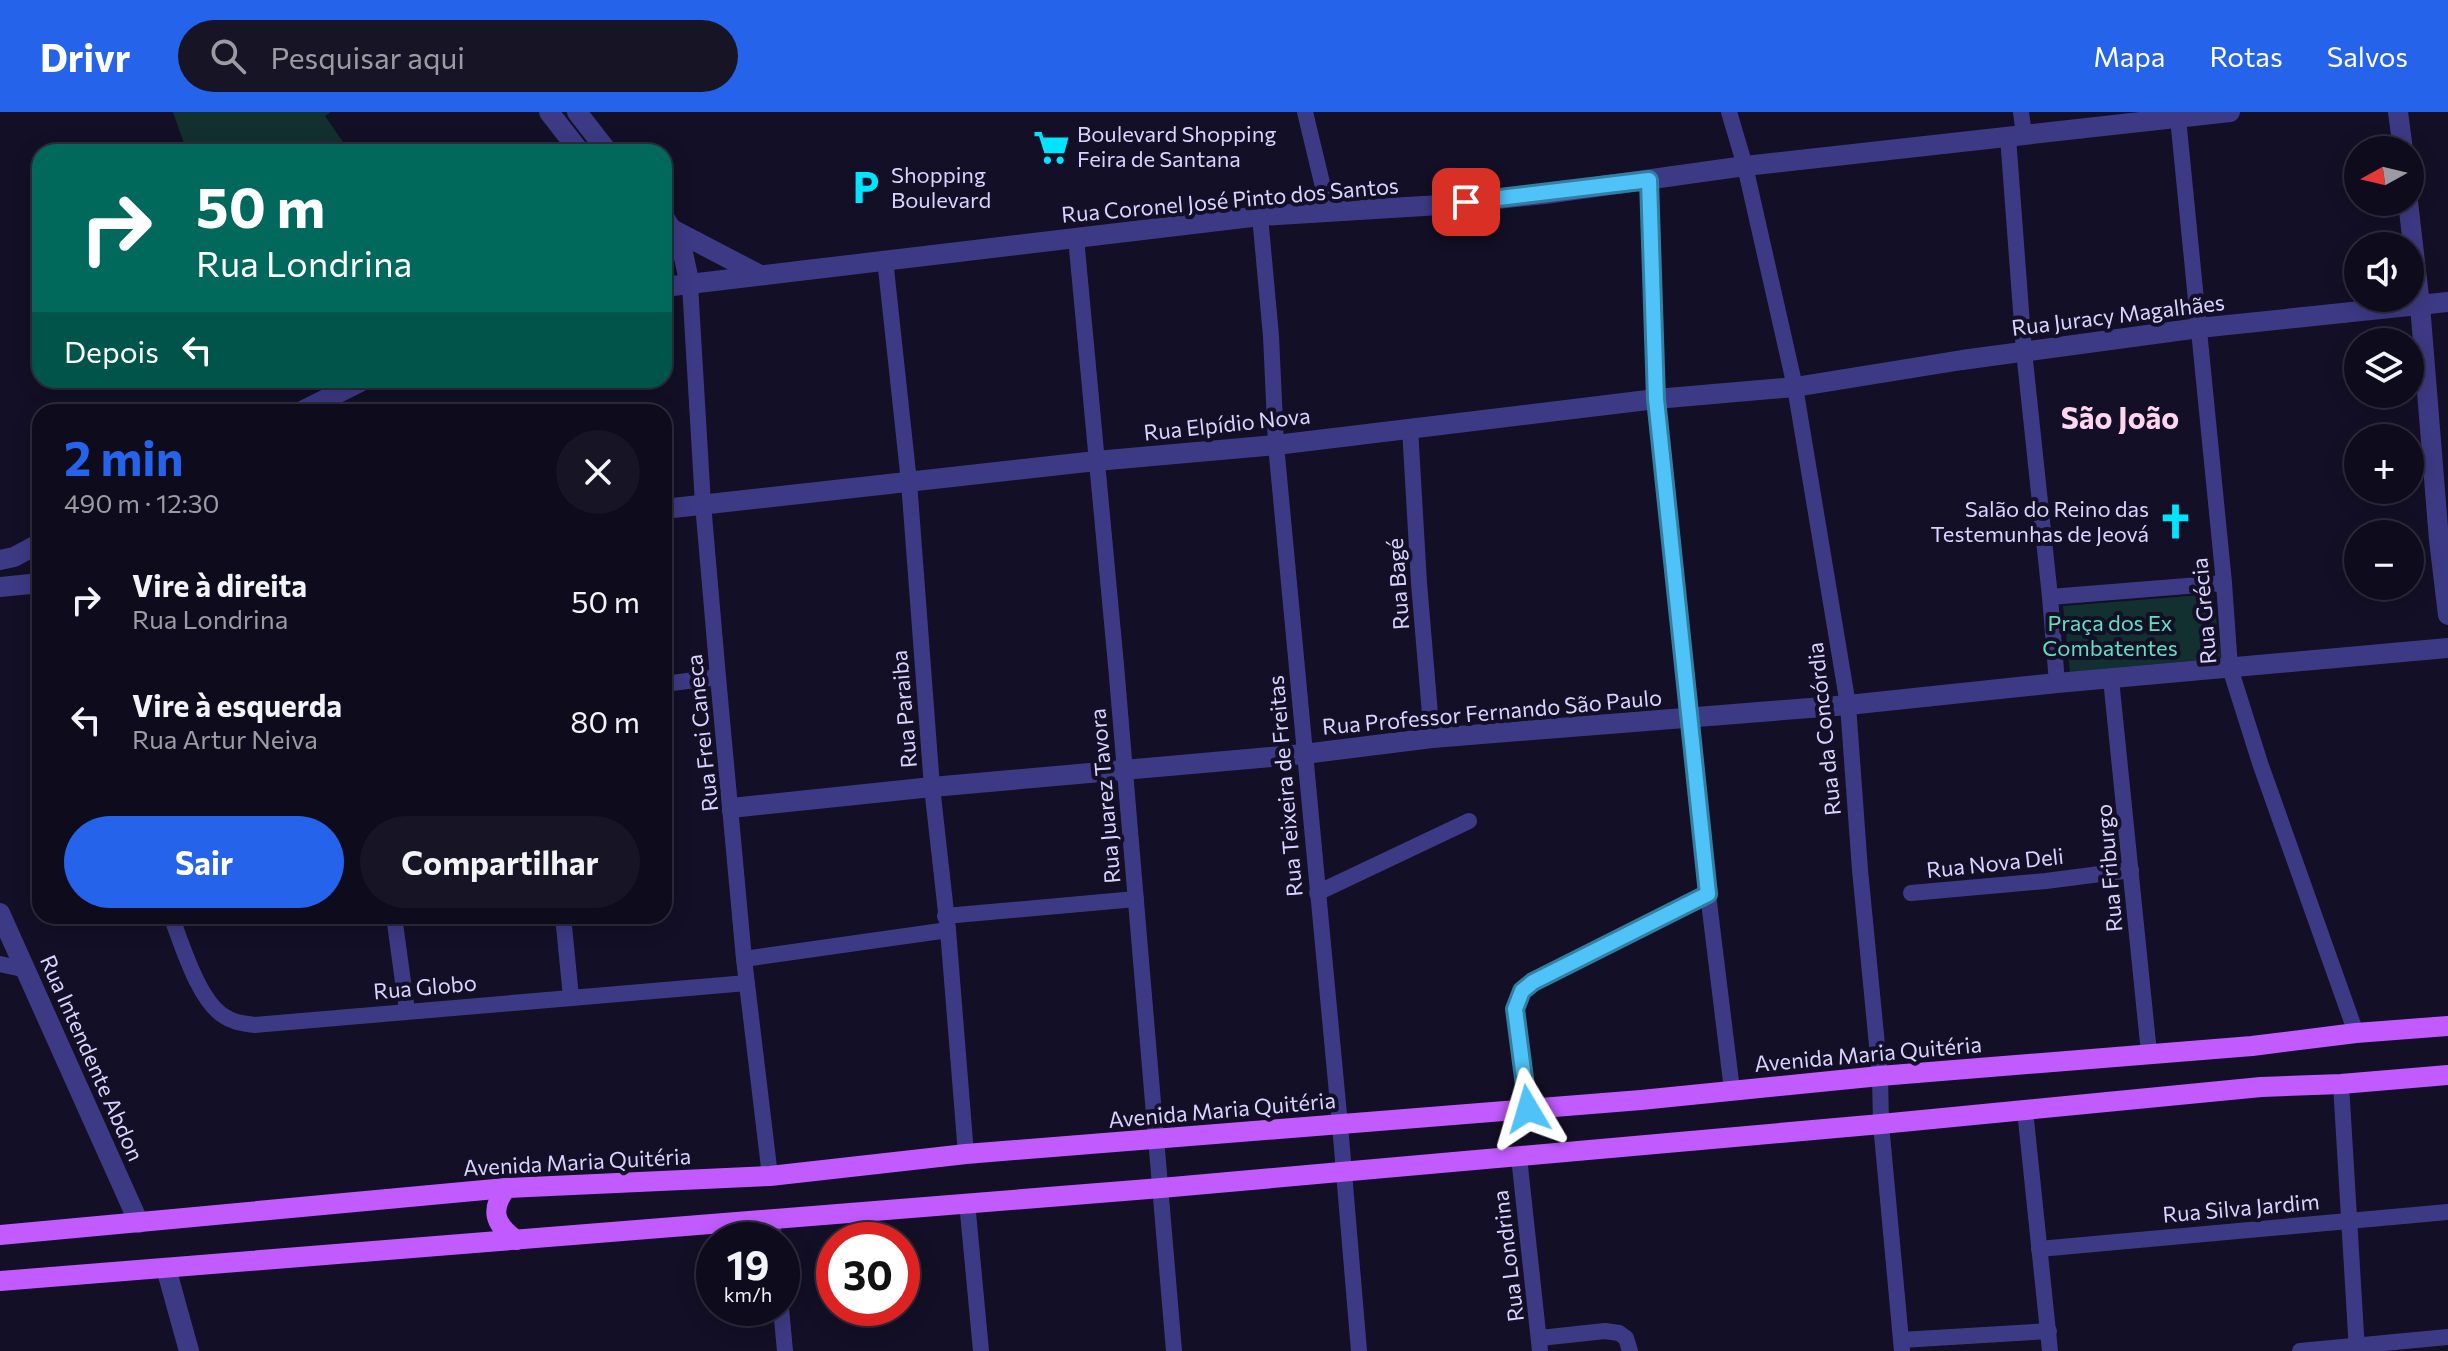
<!DOCTYPE html>
<html lang="pt">
<meta charset="utf-8">
<style>
body{margin:0;font-family:Commissioner,sans-serif;background:#171425;color:#f1f3f6;height:100vh;display:flex;flex-direction:column;font-size:30px;white-space:nowrap}
*{box-sizing:border-box;margin:0}
p{font-size:26px;color:#9b9ba3}
.icon{flex:none;width:44px;height:44px;fill:none;stroke:currentColor;stroke-width:2;stroke-linecap:round;stroke-linejoin:round}
.map{position:relative;flex:1;overflow:hidden}
.details{position:absolute;left:32px;top:292px;width:640px;height:520px;display:flex;flex-direction:column;background:#0e0b1c;border-radius:24px;box-shadow:0 4px 20px #0003,0 0 0 2px #2e2b3b}
.details>*{flex:none}
.guide{position:absolute;left:32px;top:32px;width:640px;height:244px;border-radius:24px;box-shadow:0 4px 20px #0003,0 0 0 2px #2e2b3b;background:#00695c;color:#fff;overflow:hidden}
.needle{width:52px;rotate:262deg}
.buttons{position:absolute;left:2344px;top:24px;display:grid;gap:16px}
.buttons a{display:grid;place-items:center;width:80px;height:80px;border-radius:50%;background:#0e0b1c;box-shadow:0 4px 20px #0003,0 0 0 2px #2e2b3b;font-size:40px}
.speed{position:absolute;left:696px;top:1110px;display:flex;gap:16px;font-size:40px;font-weight:700;text-align:center}
.speed>*{display:grid;place-content:center;width:104px;height:104px;border-radius:50%;background:#0e0b1c;box-shadow:0 4px 20px #0003,0 0 0 2px #2e2b3b;line-height:1}
.speed small{font-size:20px;font-weight:400}
.speed .limit{border:12px solid #d22;background:#fff;color:#111}
.pin{position:absolute;display:grid;place-items:center;width:68px;height:68px;color:#fff;margin:-34px;border-radius:16px;box-shadow:0 4px 12px #0006}
.me{position:absolute;width:88px;margin:-44px;rotate:353deg;stroke-linejoin:round;filter:drop-shadow(0 0 6px #0008)}
.turn{display:flex;align-items:center;gap:28px;height:168px;padding:0 32px;font-size:36px}
.turn .icon{width:104px;height:104px;stroke-width:2.5}
.turn b{display:block;font-size:56px;line-height:68px}
.then{display:flex;align-items:center;height:76px;padding:0 32px;background:#0003;gap:16px;font-size:30px}
.round{display:grid;place-items:center;flex:none;width:84px;height:84px;border-radius:42px;background:#171425}
.head{display:flex;align-items:center;justify-content:space-between;height:136px;padding:0 32px}
h1{font-size:48px;font-weight:700;line-height:60px;color:#2563eb}
.primary-button{display:flex;gap:16px;margin-top:auto;padding:16px 32px}
.primary-button a{flex:1;height:92px;border-radius:48px;background:#2563eb;color:#fff;font-size:32px;font-weight:700;line-height:92px;text-align:center}
.primary-button a+a{background:#171425;color:#f1f3f6}
ul{padding:0;list-style:none}
li{display:flex;align-items:center;gap:24px;height:120px;padding:0 32px}
li div{flex:1}
li b{display:block;font-size:30px}
li em{font-style:normal}
header{display:flex;align-items:center;gap:48px;box-sizing:border-box;height:112px;padding:0 40px;background:#2563eb;color:#fff}
header strong{font-size:38px}
nav{display:flex;gap:44px;margin-inline-start:auto;font-size:28px}
.search{width:560px;height:72px;background:#171425;display:flex;align-items:center;gap:20px;box-sizing:border-box;padding:0 28px;border-radius:44px;color:#9b9ba3;font-size:30px}
.map>svg:first-child{display:block}
.green{fill:#12302f}
.lines{fill:none;stroke-linecap:round;stroke-linejoin:round}
.minor{stroke:#3d3a85;stroke-width:16}
.tertiary{stroke:#3d3a85;stroke-width:20}
.primary{stroke:#c25bff;stroke-width:20}
.route-casing{stroke:#337fa1;stroke-width:20}
.route{stroke:#4fc3f7;stroke-width:14}
.labels{text-anchor:middle;stroke-width:8;stroke-linejoin:round;paint-order:stroke}
.poi-label{font-size:22px;fill:#d9d4ff;stroke:#130f26;text-anchor:start}
.street-label{font-size:22px;fill:#d9d4ff;stroke:#130f26}
.park-label{font-size:22px;fill:#5fe0c0;stroke:#130f26}
.district-label{font-size:30px;font-weight:bold;fill:#ffd6f0;stroke:#130f26}
</style>
<header>
<strong>Drivr</strong>
<div class="search"><svg class="icon" aria-label="search" viewBox="0 0 24 24"><circle cx="10" cy="10" r="6"/><path d="M15 15l6 6"/></svg>Pesquisar aqui</div>
<nav><a>Mapa</a><a>Rotas</a><a>Salvos</a></nav>
</header>
<div class="map">
<svg width="2448" height="1239" viewBox="0 0 2448 1239">
<rect width="100%" height="100%" fill="#130f26"/>
<g class="green">
<polygon points="173,0 331,0 325,4 350,40 187,40"/>
<polygon points="2213,482 2221,546 2070,560 2063,494"/>
</g>
<g class="lines">
<g class="minor">
<polyline points="1305,0 1329,100"/>
<polyline points="1729,0 1745,54 1795,275 1848,593 1860,758 1880,964 1881,1012 1902,1239"/>
<polyline points="2021,0 2024,23"/>
<polyline points="2178,6 2224,471 2230,556 2260,651 2356,921"/>
<polyline points="2008,25 2024,239 2050,485 2057,571"/>
<polyline points="1649,68 1656,287 1708,782 1732,978"/>
<polyline points="1260,104 1271,224 1276,333 1340,1013 1359,1239"/>
<polyline points="1076,126 1116,553 1174,1239"/>
<polyline points="885,147 909,370 932,675 948,818 966,1042"/>
<polyline points="690,173 703,392 718,565 744,847 770,1064"/>
<polyline points="1410,316 1419,471 1432,626"/>
<polyline points="2050,485 2224,471"/>
<polyline points="2111,567 2149,941"/>
<polyline points="664,572 718,565"/>
<polyline points="1317,781 1469,709"/>
<polyline points="1911,781 2046,769 2131,758"/>
<path d="M171 804C182 832 198 888 224 904 234 911 243 911 254 913L747 871"/>
<polyline points="394,804 407,899"/>
<polyline points="563,804 571,885"/>
<polyline points="945,804 1136,787"/>
<polyline points="744,847 948,818"/>
<polyline points="0,852 27,858"/>
<polyline points="2341,972 2357,1239"/>
<polyline points="1528,997 1515,897 1522,879 1533,870 1708,782"/>
<polyline points="2025,998 2050,1239"/>
<polyline points="1519,1045 1540,1239"/>
<polyline points="967,1090 981,1239"/>
<polyline points="772,1106 774,1128"/>
<polyline points="2039,1137 2448,1100"/>
<polyline points="781,1196 785,1239"/>
<polyline points="1540,1226 1605,1219 1619,1221 1626,1226 1630,1239"/>
<polyline points="1901,1228 2049,1219"/>
<polyline points="2300,1239 2448,1225"/>
</g>
<g class="tertiary">
<polyline points="549,0 580,40"/>
<polyline points="577,0 608,40"/>
<polyline points="2398,0 2403,38"/>
<polyline points="2408,90 2420,193 2439,428 2448,503"/>
<polyline points="664,105 681,132 690,173"/>
<polyline points="674,118 760,163"/>
<polyline points="664,175 1260,104 1440,93 1545,82 1745,54 2230,0"/>
<polyline points="300,300 364,268"/>
<polyline points="664,397 1096,349 1276,333 1656,287 1795,275 1962,248 2199,216 2448,190"/>
<polyline points="0,448 14,445 40,431"/>
<polyline points="0,475 40,471"/>
<polyline points="731,696 932,675 1304,642 1432,626 1848,593 2057,571 2448,536"/>
<polyline points="0,801 139,1111"/>
<polyline points="166,1156 189,1239"/>
</g>
<g class="primary">
<path d="M506 1076C490 1098 494 1112 516 1128"/>
<polyline points="0,1123 506,1076 770,1064 966,1042 1641,988 1880,964 2252,934 2356,921 2448,914"/>
<polyline points="0,1169 1161,1076 1881,1012 2261,975 2341,972 2448,963"/>
</g>
</g>
<g class="lines">
<defs>
<polyline id="route" points="1466,90 1649,68 1656,287 1708,782 1533,870 1522,879 1515,897 1528,997"/>
</defs>
<use href="#route" class="route-casing"/>
<use href="#route" class="route"/>
</g>
<defs>
<symbol id="supermarket-bare" viewBox="-9 -9 18 18"><path d="M-6-5.5h2.5l.6 2H6L4.5 2H-2.5L-4.4-4H-6ZM-1.5 3.2a1.3 1.3 0 1 0 .1 0ZM3 3.2a1.3 1.3 0 1 0 .1 0Z" fill="#00e5ff" stroke="#130f26" stroke-width="2.5" paint-order="stroke"/></symbol>
<symbol id="parking-bare" viewBox="-9 -9 18 18"><path d="M-3.5-5.5H1a3.5 3.5 0 0 1 0 7H-1V5.5H-3.5ZM-1-3.4V-.6H.8a1.4 1.4 0 0 0 0-2.8Z" fill="#00e5ff" stroke="#130f26" stroke-width="2.5" paint-order="stroke"/></symbol>
<symbol id="church-bare" viewBox="-9 -9 18 18"><path d="M-1.2-6h2.4v3.5h3.3v2.4h-3.3V6h-2.4V-.1h-3.3v-2.4h3.3Z" fill="#00e5ff" stroke="#130f26" stroke-width="2.5" paint-order="stroke"/></symbol>
</defs>
<g fill-rule="evenodd">
<use href="#supermarket-bare" x="1026" y="10" width="51" height="51"/>
<use href="#parking-bare" x="840" y="50" width="51" height="51"/>
<use href="#church-bare" x="2150" y="384" width="51" height="51"/>
</g>
<g class="labels">
<g class="poi-label">
<text x="1077" y="30">Boulevard Shopping<tspan x="1077" dy="25">Feira de Santana</tspan></text>
<text x="891" y="71">Shopping<tspan x="891" dy="25">Boulevard</tspan></text>
<text x="2149" y="405" text-anchor="end">Salão do Reino das<tspan x="2149" dy="25">Testemunhas de Jeová</tspan></text>
</g>
<g class="street-label">
<text transform="translate(1230 88) rotate(-5)" y="8">Rua Coronel José Pinto dos Santos</text>
<text transform="translate(2118 203) rotate(-7)" y="8">Rua Juracy Magalhães</text>
<text transform="translate(1227 312) rotate(-6)" y="8">Rua Elpídio Nova</text>
<text transform="translate(1398 472) rotate(-94)" y="8">Rua Bagé</text>
<text transform="translate(2204 499) rotate(-95)" y="8">Rua Grécia</text>
<text transform="translate(904 597) rotate(-95)" y="8">Rua Paraiba</text>
<text transform="translate(1492 600) rotate(-5)" y="8">Rua Professor Fernando São Paulo</text>
<text transform="translate(1824 617) rotate(-96)" y="8">Rua da Concórdia</text>
<text transform="translate(702 621) rotate(-96)" y="8">Rua Frei Caneca</text>
<text transform="translate(1285 674) rotate(-95)" y="8">Rua Teixeira de Freitas</text>
<text transform="translate(1105 684) rotate(-95)" y="8">Rua Juarez Tavora</text>
<text transform="translate(1995 751) rotate(-6)" y="8">Rua Nova Deli</text>
<text transform="translate(2109 756) rotate(-95)" y="8">Rua Friburgo</text>
<text transform="translate(425 875) rotate(-5)" y="8">Rua Globo</text>
<text transform="translate(1868 942) rotate(-5)" y="8">Avenida Maria Quitéria</text>
<text transform="translate(92 946) rotate(66)" y="8">Rua Intendente Abdon</text>
<text transform="translate(1222 998) rotate(-5)" y="8">Avenida Maria Quitéria</text>
<text transform="translate(577 1050) rotate(-3)" y="8">Avenida Maria Quitéria</text>
<text transform="translate(2241 1096) rotate(-5)" y="8">Rua Silva Jardim</text>
<text transform="translate(1508 1144) rotate(-97)" y="8">Rua Londrina</text>
</g>
<g class="park-label">
<text x="2110" y="519">Praça dos Ex<tspan x="2110" dy="25">Combatentes</tspan></text>
</g>
<g class="district-label">
<text x="2120" y="317">São João</text>
</g>
</g>
</svg>
<div class="buttons">
<a><svg class="needle" viewBox="-14 -14 28 28"><path d="M0-13l5 13h-10z" fill="#e53935"/><path d="M0 13l5-13h-10z" fill="#9b9ba3"/></svg></a>
<a><svg class="icon" aria-label="sound" viewBox="0 0 24 24"><path d="M4 9h4l5-4v14l-5-4H4zM17 9q2 3 0 6"/></svg></a>
<a><svg class="icon" aria-label="layers" viewBox="0 0 24 24"><path d="M12 4l9 5-9 5-9-5zM3 14l9 5 9-5"/></svg></a>
<a>+</a>
<a>−</a>
</div>
<div class="speed"><div>19<small>km/h</small></div><div class="limit">30</div></div>
<div class="pin" style="left:1466px;top:90px;background:#d93025"><svg class="icon" aria-label="arrive" viewBox="0 0 24 24"><path d="M6 21V4h12l-3 4 3 4H6"/></svg></div>
<svg class="me" style="left:1528px;top:997px" viewBox="-20 -20 40 40"><path d="M0-17L14 15 0 8-14 15z" fill="#4fc3f7" stroke="#fff" stroke-width="4"/></svg>
<div class="guide">
<div class="turn"><svg class="icon" aria-label="right" viewBox="0 0 24 24"><path d="M7 20v-9h11M14 6l5 5-5 5"/></svg><div><b>50 m</b>Rua Londrina</div></div>
<div class="then">Depois<svg class="icon" aria-label="left" viewBox="0 0 24 24"><path d="M17 20v-9H6M10 6l-5 5 5 5"/></svg></div>
</div>
<section class="details">
<div class="head"><div><h1>2 min</h1><p>490 m · 12:30</p></div><a class="round"><svg class="icon" aria-label="close" viewBox="0 0 24 24"><path d="M6 6l12 12M18 6L6 18"/></svg></a></div>
<ul>
<li><svg class="icon" aria-label="right" viewBox="0 0 24 24"><path d="M7 20v-9h11M14 6l5 5-5 5"/></svg><div><b>Vire à direita</b><p>Rua Londrina</p></div><em>50 m</em></li>
<li><svg class="icon" aria-label="left" viewBox="0 0 24 24"><path d="M17 20v-9H6M10 6l-5 5 5 5"/></svg><div><b>Vire à esquerda</b><p>Rua Artur Neiva</p></div><em>80 m</em></li>
</ul>
<div class="primary-button"><a>Sair</a><a>Compartilhar</a></div>
</section>
</div>
